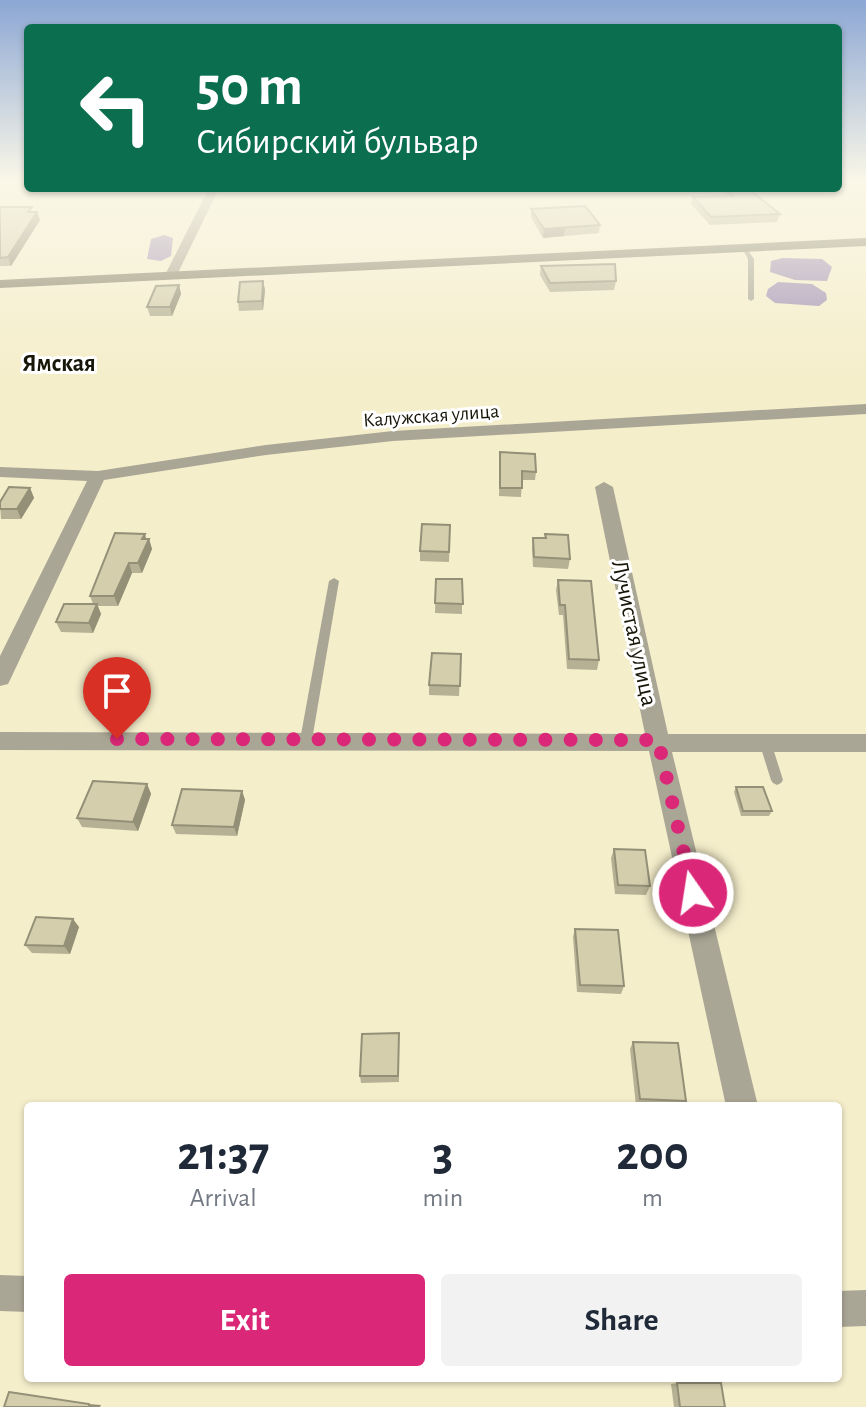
<!DOCTYPE html>
<meta charset="utf-8">
<style>
body{margin:0;font-family:"Alegreya Sans",sans-serif;background:#f2f2f3;color:#1f2937;height:100vh;display:flex;flex-direction:column;font-size:30px;white-space:nowrap}
*{box-sizing:border-box;margin:0}
p{font-size:26px;color:#747a83}
.icon{flex:none;width:44px;height:44px;fill:none;stroke:currentColor;stroke-width:2;stroke-linecap:round;stroke-linejoin:round}
.map{position:relative;flex:1;overflow:hidden}
.panel{position:absolute;left:24px;top:1102px;width:818px;height:280px;display:flex;flex-direction:column;background:#fff;border-radius:8px;box-shadow:0 2px 6px #0004}
.panel>*{flex:none}
.banner{position:absolute;left:24px;top:24px;width:818px;height:168px;border-radius:8px;box-shadow:0 2px 6px #0004;background:#0b6e4f;color:#fff;overflow:hidden}
.pin{position:absolute;display:grid;place-items:center;width:68px;height:68px;color:#fff;margin:-82px -34px;border-radius:50% 50% 50% 0;rotate:-45deg;box-shadow:0 0 8px #0007}
.pin .icon{rotate:45deg}
.me{position:absolute;width:88px;margin:-44px;rotate:347deg;stroke-linejoin:round;filter:drop-shadow(0 0 6px #0008)}
.turn{display:flex;align-items:center;gap:28px;height:168px;padding:0 40px;font-size:36px}
.turn .icon{width:104px;height:104px;stroke-width:2.5}
.turn b{display:block;font-size:56px;line-height:68px}
.eta{display:flex;justify-content:space-evenly;align-items:center;height:136px;text-align:center}
.eta b{font-size:48px;font-weight:700;line-height:56px}
.button{display:flex;gap:16px;margin-top:auto;padding:16px 40px}
.button a{flex:1;height:92px;border-radius:8px;background:#db2777;color:#fff;font-size:32px;font-weight:700;line-height:92px;text-align:center}
.button a+a{background:#f2f2f3;color:#1f2937}
.map>svg:first-child{display:block}
.water{fill:#a293b6}
.lines{fill:none;stroke-linecap:round;stroke-linejoin:round}
.lane{fill:#a9a695;fill-rule:evenodd}
.street{fill:#a9a695;fill-rule:evenodd}
.secondary{fill:#89846b;fill-rule:evenodd}
.wall{fill:#b6b194}
.shaded-wall{fill:#949078}
.building{fill:#d4ceac;stroke:#949078;stroke-width:2}
.route{stroke:#db2777;stroke-width:14;stroke-dasharray:0 25.2}
.labels{text-anchor:middle;stroke-width:6;stroke-linejoin:round;paint-order:stroke}
.far-street-label{font-size:20px;fill:#181609;stroke:#fff}
.far-quarter-label{font-size:24px;font-weight:bold;fill:#181609;stroke:#fff}
.street-label{font-size:24px;fill:#181609;stroke:#fff}
</style>
<div class="map">
<svg width="866" height="1407" viewBox="0 0 866 1407">
<rect width="100%" height="100%" fill="#f5eecb"/>
<g class="water">
<polygon points="164,235 173,238 171,256 161,261 147,259 151,239"/>
<polygon points="783,258 822,259 832,267 827,281 795,280 770,272 771,261"/>
<polygon points="778,282 812,284 826,293 827,300 819,306 775,303 766,296 768,289"/>
</g>
<g class="lines">
<g class="lane">
<polygon points="741,246 745,246 754,259 754,299 751,301 748,299 748,259"/>
<polygon points="334,578 339,581 312,740 310,743 302,743 300,740 329,581"/>
<polygon points="765,738 769,739 771,742 783,780 781,783 777,785 773,783 771,780 759,742 761,739"/>
</g>
<g class="street">
<polygon points="209,188 219,188 177,275 167,278 165,275"/>
<polygon points="866,404 866,414 393,441 266,455 104,480 11,678 8,684 0,686 0,656 87,481 0,477 0,467 98,471 266,445 393,431"/>
<polygon points="604,482 613,487 668,734 866,734 866,752 672,752 758,1106 726,1106 649,751 0,750 0,732 645,734 595,487"/>
<polygon points="0,1275 28,1276 28,1312 0,1311"/>
<polygon points="866,1290 866,1326 838,1327 838,1291"/>
</g>
<polygon class="secondary" points="866,238 866,246 0,288 0,280"/>
</g>
<g class="wall">
<polygon points="720,188 747,188 780,214 777,222 710,225 691,204 693,197 726,196"/>
<polygon points="0,207 37,212 40,220 11,266 0,266"/>
<polygon points="531,209 600,225 599,233 543,238 531,217"/>
<polygon points="541,266 616,281 614,290 550,292 540,275"/>
<polygon points="263,281 265,290 263,310 239,311 238,302"/>
<polygon points="179,285 181,294 172,316 150,316 147,307"/>
<polygon points="500,452 536,472 535,480 522,480 521,497 499,496"/>
<polygon points="30,488 34,498 21,519 1,519 0,502"/>
<polygon points="450,525 449,562 420,561 420,551"/>
<polygon points="545,534 570,559 568,569 533,567 532,548 533,538 545,538"/>
<polygon points="146,539 149,539 152,549 142,573 132,573 118,606 98,606 101,614 93,633 61,632 56,622 93,604 90,596"/>
<polygon points="436,579 462,579 462,614 435,613"/>
<polygon points="558,580 599,660 597,670 567,669 563,615 559,615 556,590"/>
<polygon points="461,654 459,696 429,695 429,685"/>
<polygon points="147,784 151,794 138,831 82,827 77,818"/>
<polygon points="736,787 772,811 769,816 741,816 734,792"/>
<polygon points="242,791 245,800 237,836 176,834 172,825"/>
<polygon points="614,849 650,886 646,895 615,894 611,858"/>
<polygon points="79,927 70,954 32,953 25,945"/>
<polygon points="575,929 624,986 621,994 577,992 573,937"/>
<polygon points="399,1040 399,1082 361,1083 360,1076"/>
<polygon points="633,1042 686,1101 683,1106 636,1106 630,1049"/>
<polygon points="677,1383 725,1407 674,1407 671,1384"/>
</g>
<g class="shaded-wall">
<polygon points="37,212 40,220 11,266 8,257"/>
<polygon points="565,227 564,236 543,238 544,229"/>
<polygon points="263,281 265,290 263,310 262,301"/>
<polygon points="179,285 181,294 172,316 170,307"/>
<polygon points="30,488 34,498 21,519 17,509"/>
<polygon points="145,534 147,542 149,539 152,549 142,573 138,563 142,539"/>
<polygon points="129,563 132,573 118,606 114,596"/>
<polygon points="97,604 101,614 93,633 89,623"/>
<polygon points="147,784 151,794 138,831 133,822"/>
<polygon points="242,791 245,800 237,836 234,827"/>
<polygon points="73,919 79,927 70,954 64,946"/>
<polygon points="89,1404 101,1405 100,1407 89,1407"/>
</g>
<g class="building">
<polygon points="727,188 747,188 780,214 711,217 693,197 733,196"/>
<polygon points="585,206 600,225 544,229 531,209"/>
<polygon points="0,207 32,207 28,212 37,212 8,257 0,258"/>
<polygon points="615,264 616,281 550,283 541,266"/>
<polygon points="263,281 262,301 238,302 240,282"/>
<polygon points="179,285 170,307 147,307 156,286"/>
<polygon points="500,452 535,454 536,472 522,471 522,488 500,488"/>
<polygon points="9,487 30,488 17,509 0,509 0,502"/>
<polygon points="422,524 450,525 449,552 420,551"/>
<polygon points="115,533 145,534 142,539 149,539 138,563 129,563 114,596 90,596"/>
<polygon points="545,534 568,535 570,559 534,557 533,538 546,538"/>
<polygon points="436,579 462,579 463,604 435,603"/>
<polygon points="558,580 591,581 599,660 569,659 565,605 560,605"/>
<polygon points="64,604 97,604 89,623 56,622"/>
<polygon points="432,653 461,654 460,686 429,685"/>
<polygon points="93,781 147,784 133,822 77,818"/>
<polygon points="736,787 763,787 772,811 743,811"/>
<polygon points="182,789 242,791 234,827 172,825"/>
<polygon points="614,849 645,850 650,886 618,885"/>
<polygon points="36,917 73,919 64,946 25,945"/>
<polygon points="575,929 618,930 624,986 580,985"/>
<polygon points="399,1033 398,1076 360,1076 362,1034"/>
<polygon points="633,1042 678,1043 686,1101 640,1099"/>
<polygon points="677,1383 721,1383 725,1407 680,1407"/>
<polygon points="9,1392 89,1404 89,1407 4,1407"/>
</g>
<linearGradient id="sky" x2="0" y2="1"><stop stop-color="#8ca7d4"/><stop offset="0.48" stop-color="#faf7e8"/><stop offset="1" stop-color="#faf7e8" stop-opacity="0"/></linearGradient>
<rect width="866" height="376" fill="url(#sky)"/>
<g class="lines">
<polyline class="route" points="117,739 658,740 693,893"/>
</g>
<g class="labels">
<g class="far-street-label">
<text transform="translate(431 415) rotate(-4)" y="7">Калужская улица</text>
</g>
<g class="far-quarter-label">
<text x="59" y="371">Ямская</text>
</g>
<g class="street-label">
<text transform="translate(635 633) rotate(78)" y="8">Лучистая улица</text>
</g>
</g>
</svg>
<div class="pin" style="left:117px;top:739px;background:#d93025"><svg class="icon" aria-label="arrive" viewBox="0 0 24 24"><path d="M6 21V4h12l-3 4 3 4H6"/></svg></div>
<svg class="me" style="left:693px;top:893px" viewBox="-20 -20 40 40"><circle r="17" fill="#db2777" stroke="#fff" stroke-width="3"/><path d="M0-11L8 9 0 5-8 9z" fill="#fff"/></svg>
<div class="banner">
<div class="turn"><svg class="icon" aria-label="left" viewBox="0 0 24 24"><path d="M17 20v-9H6M10 6l-5 5 5 5"/></svg><div><b>50 m</b>Сибирский бульвар</div></div>
</div>
<section class="panel">
<div class="eta">
<div><b>21:37</b><p>Arrival</p></div>
<div><b>3</b><p>min</p></div>
<div><b>200</b><p>m</p></div>
</div>
<div class="button"><a>Exit</a><a>Share</a></div>
</section>
</div>
